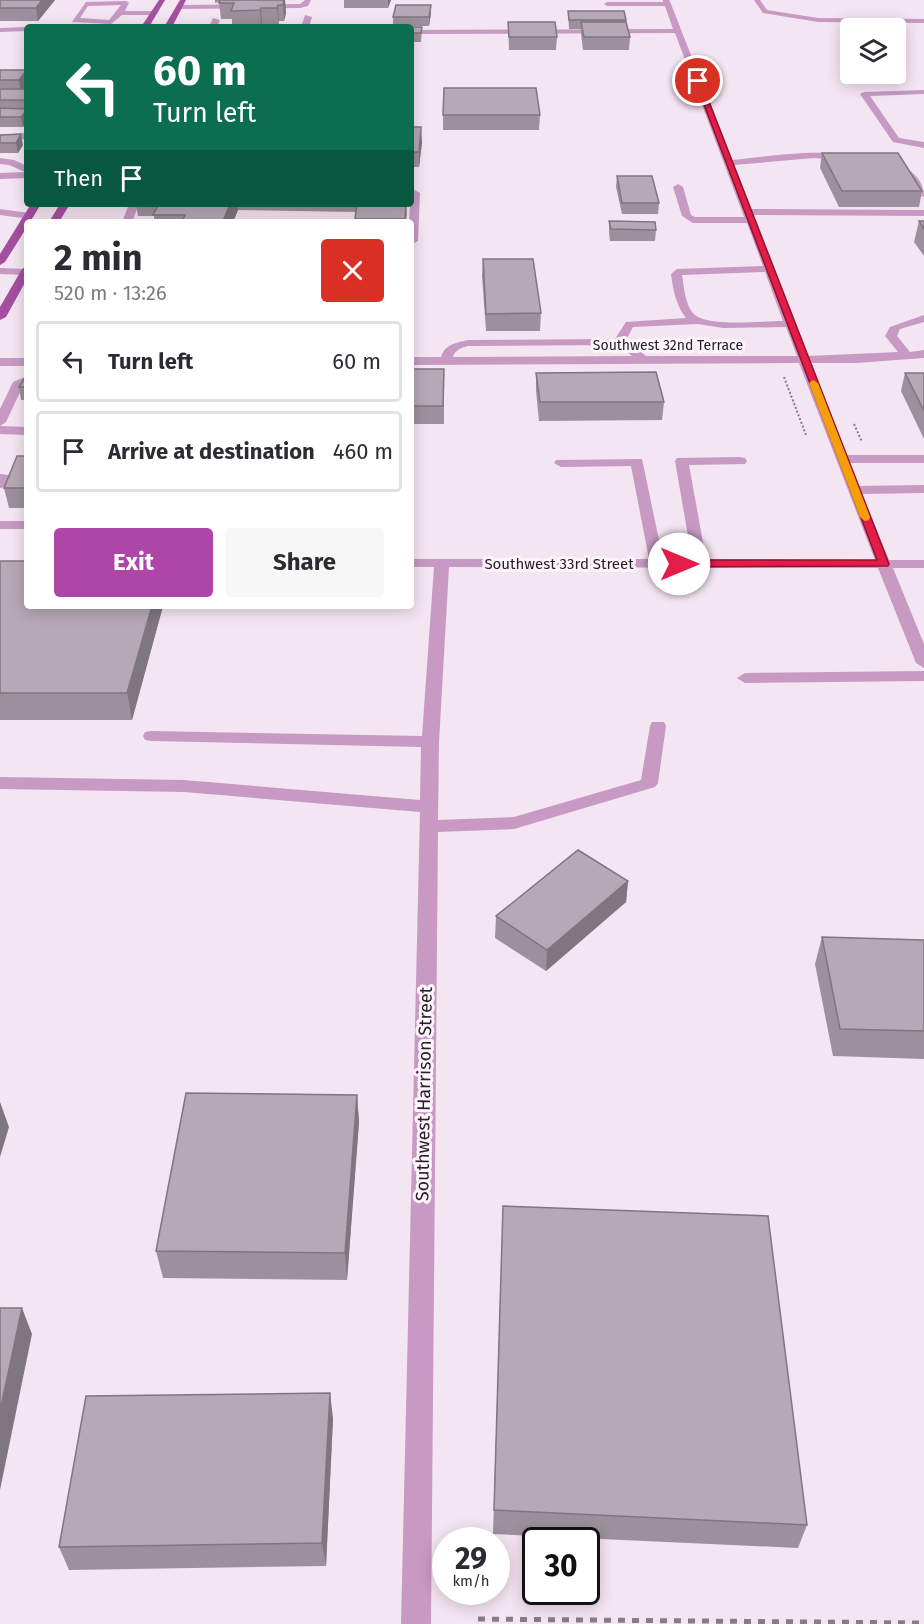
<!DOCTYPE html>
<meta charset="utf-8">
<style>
body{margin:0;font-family:"Fira Sans",sans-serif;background:#f7f7f7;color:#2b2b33;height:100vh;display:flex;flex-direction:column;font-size:22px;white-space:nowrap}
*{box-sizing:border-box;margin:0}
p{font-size:20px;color:#7c7c81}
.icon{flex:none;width:33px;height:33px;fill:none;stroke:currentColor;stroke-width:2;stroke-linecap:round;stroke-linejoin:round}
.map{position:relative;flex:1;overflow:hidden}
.panel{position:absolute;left:24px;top:219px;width:390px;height:390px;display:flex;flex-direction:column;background:#fff;border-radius:6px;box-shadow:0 3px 15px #0003}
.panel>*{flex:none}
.hud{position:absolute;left:24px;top:24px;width:390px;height:183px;border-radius:6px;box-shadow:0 3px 15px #0003;background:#0b6e4f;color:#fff;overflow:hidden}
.buttons{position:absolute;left:840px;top:18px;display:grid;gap:12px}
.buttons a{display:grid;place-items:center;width:66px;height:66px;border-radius:6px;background:#fff;box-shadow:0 3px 15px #0003;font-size:30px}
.speed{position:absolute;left:432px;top:1527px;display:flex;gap:12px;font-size:30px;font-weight:700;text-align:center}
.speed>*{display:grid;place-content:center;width:78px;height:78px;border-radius:50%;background:#fff;box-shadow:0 3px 15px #0003;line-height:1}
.speed small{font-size:15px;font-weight:400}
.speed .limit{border:3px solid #111;border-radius:9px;background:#fff;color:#111}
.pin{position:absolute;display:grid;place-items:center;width:51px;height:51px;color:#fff;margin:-26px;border:3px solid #fff;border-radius:50%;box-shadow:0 2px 6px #0007}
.me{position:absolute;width:66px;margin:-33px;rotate:90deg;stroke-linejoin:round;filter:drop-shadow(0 0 4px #0008)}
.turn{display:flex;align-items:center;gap:21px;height:126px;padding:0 30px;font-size:27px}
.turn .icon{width:78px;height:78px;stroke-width:2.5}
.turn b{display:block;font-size:42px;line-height:51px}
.then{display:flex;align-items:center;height:57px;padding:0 30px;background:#0003;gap:12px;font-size:22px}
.round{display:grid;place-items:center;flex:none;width:63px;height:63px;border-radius:6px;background:#f7f7f7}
.overview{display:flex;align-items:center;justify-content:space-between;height:102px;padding:0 30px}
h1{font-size:36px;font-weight:700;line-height:45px}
.cta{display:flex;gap:12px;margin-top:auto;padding:12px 30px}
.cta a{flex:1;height:69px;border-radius:6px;background:#ae46a9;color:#fff;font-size:24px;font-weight:700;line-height:69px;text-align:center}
.cta a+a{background:#f7f7f7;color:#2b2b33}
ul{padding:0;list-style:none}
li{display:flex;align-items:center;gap:18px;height:81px;margin:0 12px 9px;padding:0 18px;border:3px solid #e1e1e2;border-radius:6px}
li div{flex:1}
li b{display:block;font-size:22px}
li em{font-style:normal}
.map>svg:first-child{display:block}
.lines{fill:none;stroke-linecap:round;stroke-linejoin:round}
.path-far1{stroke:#867d85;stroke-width:2;stroke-dasharray:2 2;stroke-linecap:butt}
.path{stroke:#867d85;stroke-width:5;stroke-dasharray:7 7;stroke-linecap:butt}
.minor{fill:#c799c3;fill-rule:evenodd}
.major{fill:#a4509f;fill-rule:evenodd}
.wall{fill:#9d909c}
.shaded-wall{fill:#7f767f}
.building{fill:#b6a8b5;stroke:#7f767f;stroke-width:1.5}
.route{fill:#e11d48;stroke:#92132f;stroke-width:1.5}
.slow{fill:#f59e0b}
.labels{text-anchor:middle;stroke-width:6;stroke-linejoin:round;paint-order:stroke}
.far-street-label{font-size:14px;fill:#262126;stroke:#fdf4fc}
.street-label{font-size:15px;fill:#262126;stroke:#fdf4fc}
.near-street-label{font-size:18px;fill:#262126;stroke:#fdf4fc}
</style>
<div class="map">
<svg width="924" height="1624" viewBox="0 0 924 1624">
<rect width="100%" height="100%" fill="#f4e5f2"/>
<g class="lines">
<g class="path-far1">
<polyline points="784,377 806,435"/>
<polyline points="854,424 862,442"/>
</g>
<polyline class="path" points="478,1619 924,1623"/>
<g class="minor">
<polygon points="305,0 311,0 308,6 300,8 179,9 176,7 179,5 300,4"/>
<path d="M663 0H669L671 4 732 160C756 158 830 146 849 158L844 161 814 158 734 165 751 209 924 210V216L753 215 808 356 898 352 885 336 890 327 924 315V322L900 329 897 336 910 352 924 350V358L856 363H811L847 455H924V463H850L859 486 924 485V493L862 494 889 560H924V568H893L924 644V668L916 663 878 568 449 567 439 742 438 820 514 817 641 780 650 726 652 722H664L666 726 658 783 655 787 514 829 438 832 431 1624H401L420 812 184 792 0 789V777L184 780 420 800 421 747 151 741 145 740 143 736 145 732 151 731 422 736 434 567H411V559H649L631 466 561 467 554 463 556 460 642 459 663 559H692L675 461 677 458 740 457 745 458 747 461 745 464 689 465 706 559 875 560 799 363 411 365V357H441C445 344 456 343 468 340L615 339 626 322 686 318C676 305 673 290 671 274L677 269 763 266 747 223H693L682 216 673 187 678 184 683 187 691 215 695 217H744L675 33 411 34V30L673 29 665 6H607L604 4 607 2H663ZM765 272 783 321C764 321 709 327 695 315 685 306 684 287 682 275ZM698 324 723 328 786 327 797 356H646L626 340 633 327ZM618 345 632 356 453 357C455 350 461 348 468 346Z"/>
<polygon points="754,0 760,0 767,10 818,18 924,19 924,23 818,22 763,13"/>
<path d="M86 2 126 1 129 3 125 11H154L158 13 154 15H122L111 24 72 22ZM121 5 109 20 80 18 88 6Z"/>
<polygon points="305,15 312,17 309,27 301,27"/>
<polygon points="213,18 220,20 217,27 209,27"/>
<polygon points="27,27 27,31 0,32 0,28"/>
<polygon points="924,90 924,94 870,96 899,138 924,142 924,148 893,142 860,94 864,92"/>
<polygon points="27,133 27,139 0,141 0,135"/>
<polygon points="0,158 14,160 27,166 27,178 0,179 0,173 25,172 9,165 0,164"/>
<path d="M889 161C907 166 924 177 924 197L921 196 907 177 886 166 884 164Z"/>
<polygon points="411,188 420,193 418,241 411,245 411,222 409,222"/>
<polygon points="129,204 139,204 132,222 122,222"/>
<polygon points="0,209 29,213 34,216 29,219 0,215"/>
<polygon points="0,268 27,269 27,275 0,274"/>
<rect x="0" y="358" width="27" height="8"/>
<polygon points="27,376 27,384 24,384 6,422 0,426 0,409 13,382"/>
<polygon points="0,426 27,427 27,435 0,434"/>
<polygon points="0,474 8,475 10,478 5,487 0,488"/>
<rect x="0" y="521" width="27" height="8"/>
<polygon points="924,671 924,681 745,683 737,678 745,673"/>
</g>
<g class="major">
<polygon points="159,0 165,0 149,27 141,27"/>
<polygon points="180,0 186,0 172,27 164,27"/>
<polygon points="31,204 41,204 30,222 27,222 27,227 5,262 0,265 0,254"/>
<polygon points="60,204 70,204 59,222 49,222"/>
<polygon points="27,266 27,279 6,317 0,320 0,307 22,269"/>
</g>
</g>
<g class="wall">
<polygon points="0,0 55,0 38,21 0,21"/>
<polygon points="215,0 285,0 286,13 284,21 279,21 279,24 262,24 261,27 232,27 232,19 221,19 219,2 215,3"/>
<polygon points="344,0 391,0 388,8 344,8"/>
<polygon points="431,5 431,13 429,26 393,26 393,17"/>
<polygon points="568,11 626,20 630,37 629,50 583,50 581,34 581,29 569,29"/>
<polygon points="508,22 557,37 556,50 509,50"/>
<polygon points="411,27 422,27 421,42 411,42"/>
<polygon points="0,70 27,70 27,87 26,89 27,89 27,122 23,127 0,127"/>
<polygon points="443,115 540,115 539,130 443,130"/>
<polygon points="411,127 422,142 419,167 411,167"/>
<polygon points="0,135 23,145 18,153 0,153"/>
<polygon points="822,153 922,191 919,207 839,207 820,168"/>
<polygon points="617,176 659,203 658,214 622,214 616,187"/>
<polygon points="136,204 406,204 407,214 406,222 355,222 356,212 238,210 233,222 154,222 154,216 138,216"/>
<polygon points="609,221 656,230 655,241 610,241 609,233"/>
<polygon points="919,221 924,221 924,256 914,242"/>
<polygon points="483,259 541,313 540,331 486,331 482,276"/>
<rect x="411" y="369" width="33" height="55"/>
<polygon points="536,373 664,402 662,420 539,421 536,391"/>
<polygon points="905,373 924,373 924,439 901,391"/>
<polygon points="27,374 27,400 21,400 19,387"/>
<polygon points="27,456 27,508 9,508 4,488"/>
<polygon points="0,561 27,606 163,606 132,720 0,720"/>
<polygon points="628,881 626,902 546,971 495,938 496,916"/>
<polygon points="822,937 924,940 924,1059 833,1056 815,964"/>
<polygon points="357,1095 359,1122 347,1280 163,1278 156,1251"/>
<polygon points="503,1206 807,1525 798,1548 493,1534"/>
<polygon points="333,1418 326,1566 69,1570 59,1547"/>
</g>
<g class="shaded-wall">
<polygon points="42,0 55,0 38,21 36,8"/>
<polygon points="284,0 285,0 286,13 284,21 283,5"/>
<polygon points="388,0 391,0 388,8"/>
<polygon points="278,5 279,21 279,24 277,8"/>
<polygon points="431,5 431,13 429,26 429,17"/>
<polygon points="261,8 262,24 261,27 260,10"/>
<polygon points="27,70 27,87 21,94 19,80"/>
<polygon points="27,110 27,122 23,127 21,117"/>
<polygon points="421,127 422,142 419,167 419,152"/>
<polygon points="21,134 23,145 18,153 16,143"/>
<polygon points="230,204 238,204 238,210 233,222 223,222"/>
<polygon points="152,606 163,606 132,720 127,693"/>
<polygon points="628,881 626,902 546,971 547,950"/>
<polygon points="357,1095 359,1122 347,1280 345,1253"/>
<polygon points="0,1102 9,1127 0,1157"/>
<polygon points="22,1308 32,1334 0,1490 0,1411"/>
<polygon points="330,1393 333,1418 326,1566 322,1543"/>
</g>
<g class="building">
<polygon points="0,0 42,0 36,8 0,8"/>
<polygon points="220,0 284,0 283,5 278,5 277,8 261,8 260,10 231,11 234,3 219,3"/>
<polygon points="396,5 431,5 429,17 393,17"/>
<polygon points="568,11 624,11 626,20 569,20"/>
<polygon points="508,22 555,22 557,37 509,37"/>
<polygon points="581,22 626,22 630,37 584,37"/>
<polygon points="411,27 422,27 421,33 411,33"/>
<polygon points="0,70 27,70 19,80 0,80"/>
<polygon points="444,88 536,88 540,115 443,115"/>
<rect x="0" y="89" width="27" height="11"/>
<polygon points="0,108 27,109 27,110 21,117 0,117"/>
<polygon points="411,127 421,127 419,152 411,152"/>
<polygon points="21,134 16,143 0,143 0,135"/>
<polygon points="822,153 898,153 922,191 842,191"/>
<polygon points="617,176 652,176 659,203 622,203"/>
<polygon points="159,204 230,204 223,221 182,221 185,215 153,215"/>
<polygon points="357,204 406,204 405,219 355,219"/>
<polygon points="609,221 655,222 656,230 611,229"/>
<polygon points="919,221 924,221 924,229"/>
<polygon points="483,259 533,259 541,313 486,314"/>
<polygon points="411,369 444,369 443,406 411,406"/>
<polygon points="656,372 664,402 540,402 536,373"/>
<polygon points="905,373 924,373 924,411"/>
<polygon points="27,374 27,387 19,387"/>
<polygon points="17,456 27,456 27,488 4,488"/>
<polygon points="0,561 27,561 27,606 152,606 127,693 0,693"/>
<polygon points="578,850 628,881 547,950 496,916"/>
<polygon points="822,937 924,940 924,1031 840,1029"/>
<polygon points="186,1093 357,1095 345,1253 156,1251"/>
<polygon points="503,1206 768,1216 807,1525 494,1510"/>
<polygon points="0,1308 22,1308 0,1411"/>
<polygon points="330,1393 322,1543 59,1547 86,1396"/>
</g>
<polygon class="route" points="698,79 701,81 889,564 888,566 679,567 673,564 679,560 877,560 695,81"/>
<polygon class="slow" points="813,380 818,383 870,517 869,520 865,521 860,517 809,383"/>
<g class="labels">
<g class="far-street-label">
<text x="668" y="350">Southwest 32nd Terrace</text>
</g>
<g class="street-label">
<text x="559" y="569">Southwest 33rd Street</text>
</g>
<g class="near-street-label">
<text transform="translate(424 1094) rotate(-89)" y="6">Southwest Harrison Street</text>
</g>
</g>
</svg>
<div class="buttons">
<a><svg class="icon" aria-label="layers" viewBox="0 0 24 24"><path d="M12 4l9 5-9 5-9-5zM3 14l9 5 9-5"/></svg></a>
</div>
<div class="speed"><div>29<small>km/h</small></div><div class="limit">30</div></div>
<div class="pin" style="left:698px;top:81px;background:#d93025"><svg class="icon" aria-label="arrive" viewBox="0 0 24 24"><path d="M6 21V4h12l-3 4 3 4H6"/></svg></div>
<svg class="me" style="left:679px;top:564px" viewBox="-20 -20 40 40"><circle r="19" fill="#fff"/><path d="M0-13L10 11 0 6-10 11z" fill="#e11d48"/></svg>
<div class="hud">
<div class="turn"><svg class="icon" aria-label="left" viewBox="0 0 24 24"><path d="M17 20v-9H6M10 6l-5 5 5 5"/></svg><div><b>60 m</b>Turn left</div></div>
<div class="then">Then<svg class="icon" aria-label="arrive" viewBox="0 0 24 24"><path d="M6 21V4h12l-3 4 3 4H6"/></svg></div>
</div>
<section class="panel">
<div class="overview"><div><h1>2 min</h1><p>520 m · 13:26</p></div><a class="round" style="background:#d93025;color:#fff"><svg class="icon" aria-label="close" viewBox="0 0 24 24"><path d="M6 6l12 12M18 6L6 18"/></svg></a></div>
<ul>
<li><svg class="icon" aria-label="left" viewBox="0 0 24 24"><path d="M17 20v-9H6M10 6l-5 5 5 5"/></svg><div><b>Turn left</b></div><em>60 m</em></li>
<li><svg class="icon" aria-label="arrive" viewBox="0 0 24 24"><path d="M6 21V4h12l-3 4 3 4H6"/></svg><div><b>Arrive at destination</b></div><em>460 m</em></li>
</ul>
<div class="cta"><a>Exit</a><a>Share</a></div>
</section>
</div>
